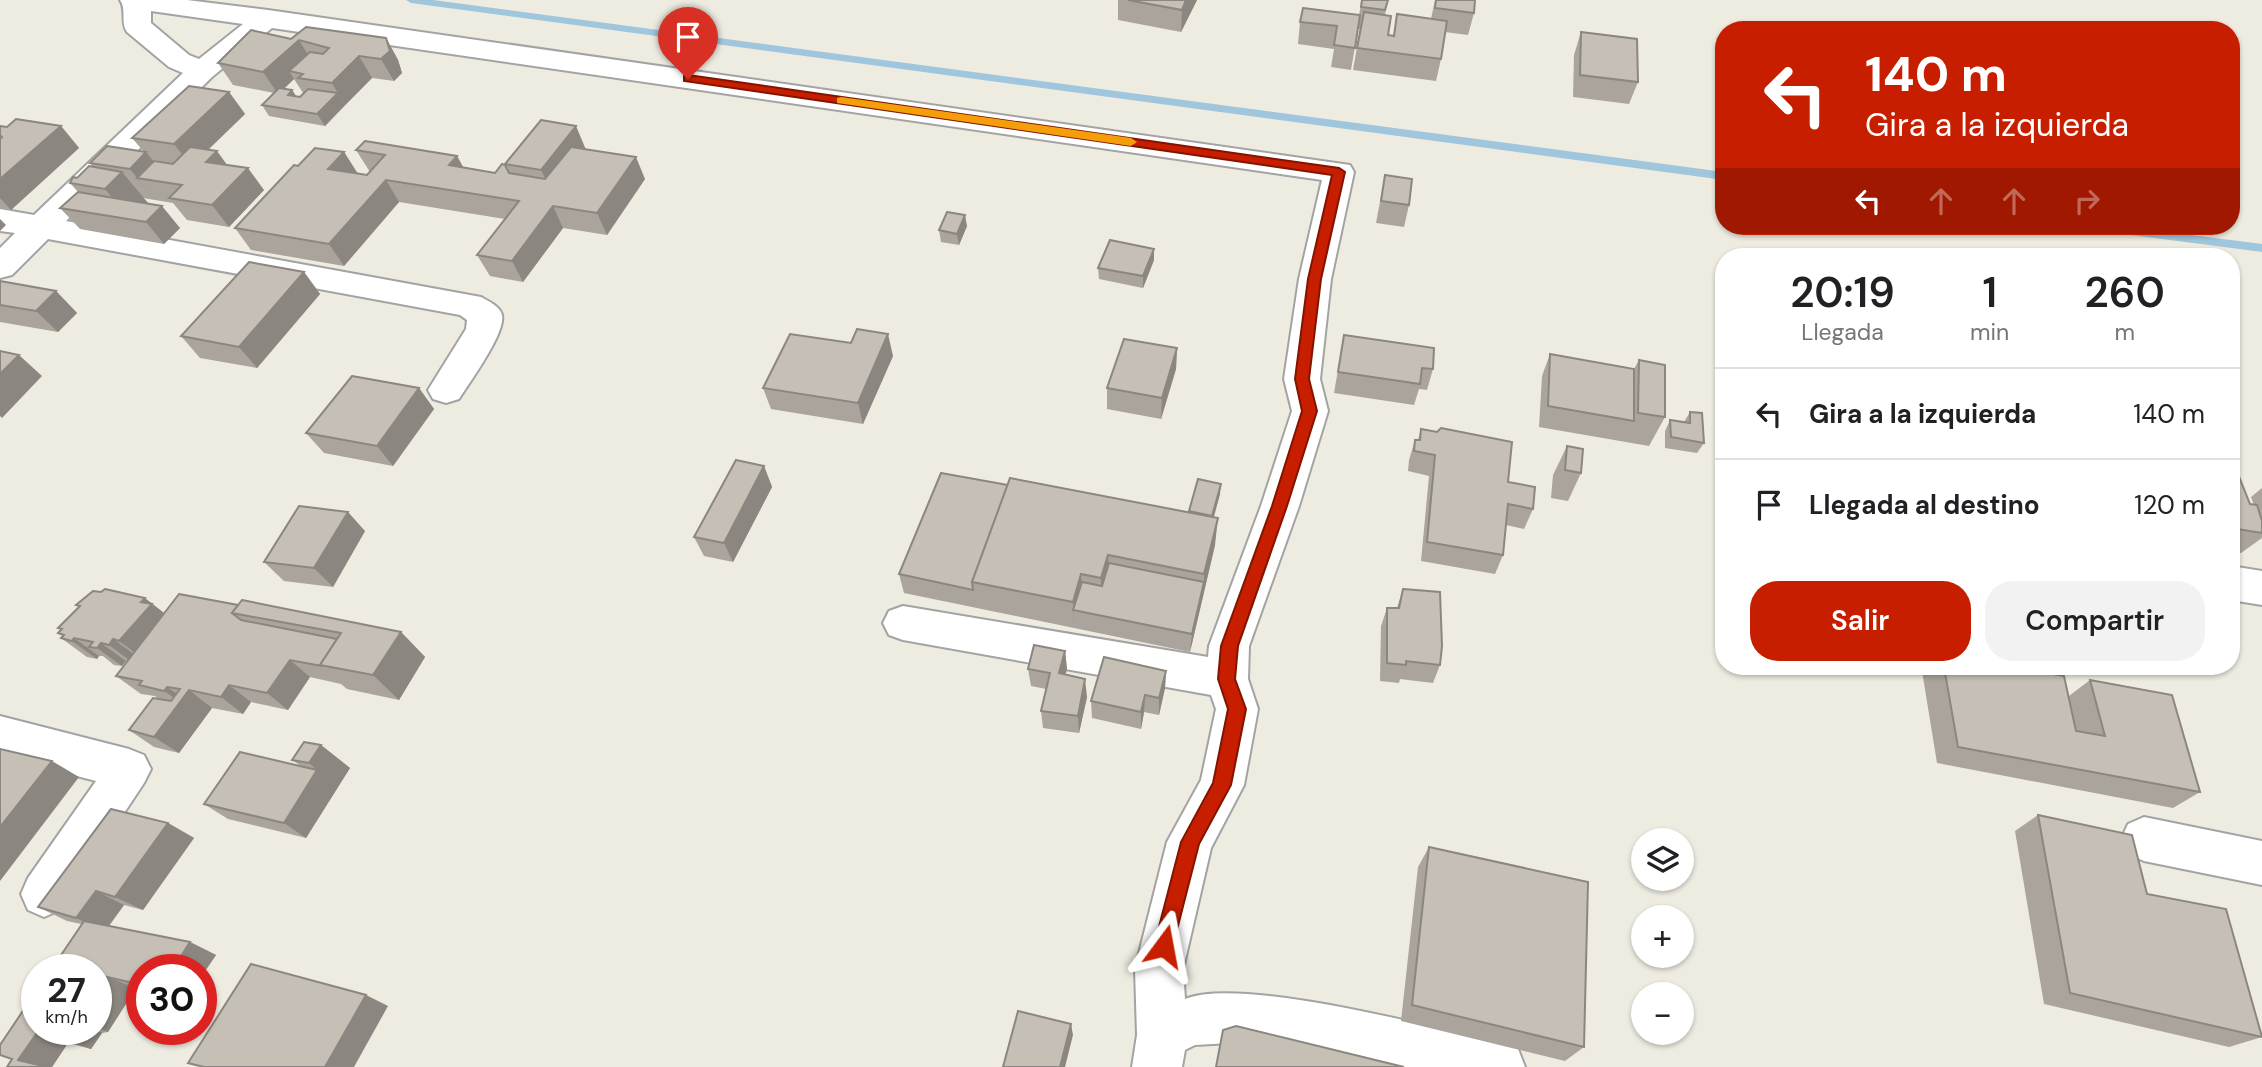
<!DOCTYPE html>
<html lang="es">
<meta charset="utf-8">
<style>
body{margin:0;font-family:"DM Sans",sans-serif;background:#f2f2f2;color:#202124;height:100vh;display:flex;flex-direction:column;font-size:26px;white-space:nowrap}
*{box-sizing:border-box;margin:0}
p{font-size:23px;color:#757577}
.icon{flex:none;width:38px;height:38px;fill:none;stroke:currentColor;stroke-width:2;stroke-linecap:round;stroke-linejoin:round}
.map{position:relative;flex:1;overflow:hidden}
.side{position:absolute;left:1715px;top:248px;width:525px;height:427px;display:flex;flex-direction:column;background:#fff;border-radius:28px;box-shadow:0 2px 5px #0004}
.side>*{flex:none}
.banner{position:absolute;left:1715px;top:21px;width:525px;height:214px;border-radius:28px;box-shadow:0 2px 5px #0004;background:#c81e00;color:#fff;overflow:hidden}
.controls{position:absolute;left:1631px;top:828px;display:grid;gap:14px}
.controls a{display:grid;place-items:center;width:63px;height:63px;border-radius:50%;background:#fff;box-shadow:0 2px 5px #0004;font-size:35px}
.speed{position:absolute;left:21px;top:954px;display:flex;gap:14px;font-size:35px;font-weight:700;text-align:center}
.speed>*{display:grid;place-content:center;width:91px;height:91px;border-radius:50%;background:#fff;box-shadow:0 2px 5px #0004;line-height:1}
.speed small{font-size:18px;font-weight:400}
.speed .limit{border:10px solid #d22;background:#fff;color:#111}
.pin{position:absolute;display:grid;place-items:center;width:60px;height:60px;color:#fff;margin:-72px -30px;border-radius:50% 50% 50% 0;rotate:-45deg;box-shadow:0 0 7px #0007}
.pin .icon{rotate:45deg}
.me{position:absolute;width:77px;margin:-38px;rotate:13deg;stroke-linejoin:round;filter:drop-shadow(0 0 5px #0008)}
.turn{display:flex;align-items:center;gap:24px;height:147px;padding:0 35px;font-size:32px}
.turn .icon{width:91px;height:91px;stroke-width:2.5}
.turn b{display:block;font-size:49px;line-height:60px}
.lanes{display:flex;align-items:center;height:66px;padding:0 35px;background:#0003;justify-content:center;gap:35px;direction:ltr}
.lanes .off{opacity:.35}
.eta{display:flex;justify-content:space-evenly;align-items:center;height:119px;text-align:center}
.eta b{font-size:42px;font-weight:600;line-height:49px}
.primary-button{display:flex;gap:14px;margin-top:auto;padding:14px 35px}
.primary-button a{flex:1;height:80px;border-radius:28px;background:#c81e00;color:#fff;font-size:28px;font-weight:600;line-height:80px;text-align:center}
.primary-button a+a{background:#f2f2f2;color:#202124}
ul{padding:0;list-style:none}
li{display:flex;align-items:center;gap:21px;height:91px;padding:0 35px;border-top:2px solid #e0e0e0}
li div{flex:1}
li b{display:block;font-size:26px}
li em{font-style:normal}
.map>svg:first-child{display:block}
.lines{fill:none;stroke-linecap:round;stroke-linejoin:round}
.stream{fill:#a0c6dd;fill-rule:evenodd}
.minor-casing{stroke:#a3a3a3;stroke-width:4}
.minor{fill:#fff;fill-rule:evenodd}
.wall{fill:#aaa49c;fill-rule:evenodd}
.shaded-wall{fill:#8b867f}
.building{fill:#c6bfb5;stroke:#8b867f;stroke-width:2}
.route{fill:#c81e00;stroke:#821400;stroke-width:2}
.slow{fill:#f59e0b}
</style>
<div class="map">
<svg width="2262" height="1067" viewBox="0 0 2262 1067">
<rect width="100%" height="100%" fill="#eeece1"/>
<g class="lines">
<g class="stream">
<polygon points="406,0 433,0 1724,172 1724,180 411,3"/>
<polygon points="2087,226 2121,226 2262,244 2262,252 2093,230"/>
</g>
<defs>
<g id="minor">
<path d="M120 0H187L268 10 1350 165 1354 172 1331 279 1320 379 1328 411 1299 506 1249 646 1248 679 1258 709 1244 785 1211 848 1183 969 1185 999C1241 976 1434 1028 1500 1042L1518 1049 1525 1067H1381L1294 1049 1231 1043 1195 1045 1185 1050 1182 1067H1132L1137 1035 1135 969 1167 842 1201 780 1216 709 1211 695 903 640 889 635 883 623 889 611 903 606 1208 657 1209 646 1261 506 1292 411 1284 379 1299 279 1322 180 272 28 212 77 66 221 481 297C488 301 500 306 502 315 506 333 469 383 459 399L446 403 433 399 428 390 466 329 467 320 460 315 48 239 12 275 0 278V248L15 233 0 231V209L34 215 183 73 169 67 127 32C120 22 127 10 120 0ZM151 11 243 24 199 59 189 55 151 23Z"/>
<polygon points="2231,566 2262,571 2262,605 2231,600"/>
<polygon points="0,716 129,749 144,755 151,769 144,783 60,910 44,917 28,910 21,894 28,878 96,781 0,756"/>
<polygon points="2144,817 2262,841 2262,885 2144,861 2128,854 2121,839 2128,824"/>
</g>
</defs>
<use href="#minor" class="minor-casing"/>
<use href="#minor" class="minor"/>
</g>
<g class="wall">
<polygon points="1118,0 1197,0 1181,32 1118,20"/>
<polygon points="1362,0 1388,0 1385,15 1388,35 1393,36 1431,19 1435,0 1475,0 1474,13 1468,35 1445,32 1441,59 1436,81 1353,70 1360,29 1358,29 1351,70 1331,67 1334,49 1298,44 1300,22 1359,15"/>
<polygon points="1581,32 1638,82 1629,104 1573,97 1574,55"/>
<path d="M386 38 398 60 402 73 394 81 372 78 325 126 269 116 262 105 274 93 233 85 218 63 291 39ZM294 79 303 93 300 97 296 96 292 90 284 89Z"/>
<path d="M229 92 245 114 208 150 227 165 264 190 229 227 187 220 173 203 143 198 148 203 180 228 164 244 80 229 60 208 78 192 70 183 93 167 90 163 144 152 132 138ZM153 160 173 164 154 161Z"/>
<polygon points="0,126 7,127 61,126 79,148 11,210 0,208"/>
<polygon points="586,149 645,179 607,235 563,228 523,282 490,276 477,255 505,219 399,202 344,266 251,250 235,228 344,152 358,174 367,175 370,172 356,150 457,156 463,167 495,173 505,165"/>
<polygon points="1385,175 1409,205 1404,227 1376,223"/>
<polygon points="967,226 959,245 941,242 939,230"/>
<polygon points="1154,260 1143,288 1099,279 1098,268"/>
<polygon points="304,272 320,294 257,368 200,358 181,336"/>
<polygon points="0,281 56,291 77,313 58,332 0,322"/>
<polygon points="1344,335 1433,369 1427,390 1419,389 1414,405 1334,393"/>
<polygon points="1177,348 1176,369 1161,419 1107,409 1107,388"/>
<polygon points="1550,354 1634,369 1639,360 1665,417 1649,446 1539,427 1542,376"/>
<polygon points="893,356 863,424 771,409 763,388"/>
<polygon points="419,388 434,409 393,466 324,453 306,433"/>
<polygon points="1690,412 1704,443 1697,453 1665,448 1665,431 1670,420 1684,422"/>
<polygon points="1421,429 1508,482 1533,509 1524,529 1506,525 1503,555 1495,574 1421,561 1429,476 1408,471 1409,460 1415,440 1418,440"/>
<polygon points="1567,446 1581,473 1568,501 1551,498 1553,475"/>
<polygon points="764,466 772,487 733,562 704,556 694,537"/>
<polygon points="2231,468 2250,504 2254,505 2251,497 2262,488 2262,538 2241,553 2231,552"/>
<polygon points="1008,485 1189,512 1220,494 1214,517 1215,545 1190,652 904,593 899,574"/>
<polygon points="365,531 333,587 284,581 264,562"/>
<polygon points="1403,589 1440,665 1433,683 1400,679 1399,683 1380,681 1381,626 1387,608 1397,608"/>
<polygon points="76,605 165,614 238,605 401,632 425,657 399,700 347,689 341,684 310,677 288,710 251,702 243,714 212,708 179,753 154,747 129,730 158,699 155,696 141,694 116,676 128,661 126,661 122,666 114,665 103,656 99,656 97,659 87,657 61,638 63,636 58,633 61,630 58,628 79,607"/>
<polygon points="1065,651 1067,669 1065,674 1087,697 1079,733 1043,728 1041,711 1046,689 1031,686 1028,669"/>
<polygon points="1927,667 2016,667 2069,696 2090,680 2200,792 2173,808 1937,763 1922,671"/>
<polygon points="1166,671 1165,688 1159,715 1144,712 1141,729 1092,718 1091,701"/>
<polygon points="321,745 350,768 306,838 228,819 204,804 301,766 292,760"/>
<polygon points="2038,815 2147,894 2262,1037 2229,1047 2044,1004 2015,831"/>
<polygon points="168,823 194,838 143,910 124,905 109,926 190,942 216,955 201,977 201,970 142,970 142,990 136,988 108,1032 102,1033 91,1049 68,1043 52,1067 7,1067 37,1029 96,1029 96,970 81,924 67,921 38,907"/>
<polygon points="1429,847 1584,1047 1565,1061 1401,1021 1418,867"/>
</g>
<g class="shaded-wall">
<polygon points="1186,0 1197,0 1181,32 1182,10"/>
<polygon points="386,38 398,60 402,73 394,81 381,59"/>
<polygon points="299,40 313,63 289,71 294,79 278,94 263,72"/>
<polygon points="359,56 372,78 345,105 332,83"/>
<polygon points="292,90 300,102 288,95"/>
<polygon points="229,92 245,114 191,166 174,144"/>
<polygon points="338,93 345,105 325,126 317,114"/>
<polygon points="61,126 79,148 11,210 0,198 0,179"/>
<polygon points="576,126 589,157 556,201 541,170"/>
<polygon points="217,151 233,173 206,162"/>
<polygon points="146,152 171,183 137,178 155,200 130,169"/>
<polygon points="344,152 358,174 328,169"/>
<polygon points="457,156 469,178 449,165"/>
<polygon points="636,157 645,179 607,235 597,213"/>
<polygon points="248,168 264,190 229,227 212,205"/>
<polygon points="122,172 148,203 131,220 105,189"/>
<polygon points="386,180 399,202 344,266 329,244"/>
<polygon points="162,206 180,228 164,244 146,222"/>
<polygon points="553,206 563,228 523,282 512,261"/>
<polygon points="965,215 967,226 959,245 957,234"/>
<polygon points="0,219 6,225 0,231"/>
<polygon points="1154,249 1154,260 1143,288 1143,276"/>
<polygon points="304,272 320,294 257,368 239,347"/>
<polygon points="56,291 77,313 58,332 36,311"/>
<polygon points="888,334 893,356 863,424 858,403"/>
<polygon points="1177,348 1176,369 1161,419 1162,398"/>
<polygon points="19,355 42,376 2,418 0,416 0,374"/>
<polygon points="419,388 434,409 393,466 377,446"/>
<polygon points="764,466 772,487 733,562 724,543"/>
<polygon points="1221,484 1220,494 1211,526 1212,516"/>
<polygon points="348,512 365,531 333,587 314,568"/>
<polygon points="1218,518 1215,545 1190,652 1192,634 1204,582 1204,574"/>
<polygon points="1108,555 1109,582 1102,605 1101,578"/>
<polygon points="1081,574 1083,601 1073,610 1074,628 1073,602"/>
<polygon points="145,598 168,616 144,659 119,641"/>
<polygon points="401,632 425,657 399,700 373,675"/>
<polygon points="74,638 99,656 97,659 72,641"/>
<polygon points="113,639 138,657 133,663 109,645"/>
<polygon points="101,643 126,661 122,666 97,648"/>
<polygon points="1065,651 1067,669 1061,690 1059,673"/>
<polygon points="290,660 310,677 288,710 267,693"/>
<polygon points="1166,671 1165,688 1159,715 1159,698"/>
<polygon points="1085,679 1087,697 1079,733 1078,716"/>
<polygon points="229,685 251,702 243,714 221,697"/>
<polygon points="167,687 183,698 189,690 212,708 179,753 154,737 180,702 164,691"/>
<polygon points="1145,695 1144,712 1141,729 1141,712"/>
<polygon points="321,745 350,768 306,838 284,823 317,770 309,763"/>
<polygon points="52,761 79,777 0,881 0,827"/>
<polygon points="168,823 194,838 143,910 115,897"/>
<polygon points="96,891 124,905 105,931 76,918"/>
<polygon points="190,942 216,955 201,977 201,970 172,970"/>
<polygon points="107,977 136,988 108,1032 96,1027 96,993"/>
<polygon points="366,995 388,1006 354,1067 325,1067"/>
<polygon points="1071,1024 1073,1035 1065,1067 1060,1067"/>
<polygon points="67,1029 92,1029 102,1033 91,1049 60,1039"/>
<polygon points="37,1033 68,1043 52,1067 43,1067 18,1060"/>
</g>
<g class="building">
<polygon points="1128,0 1186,0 1182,10"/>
<polygon points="1362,0 1388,0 1385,10 1361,7"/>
<polygon points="1436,0 1475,0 1474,13 1435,8"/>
<polygon points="1303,8 1360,15 1355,48 1334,45 1337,26 1300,22"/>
<polygon points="1364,12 1391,16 1388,35 1394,36 1397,14 1447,21 1441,59 1357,48"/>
<polygon points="306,27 386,38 390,51 381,59 359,56 332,83 298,78 303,74 289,71 310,52 323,54 329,48 299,40 263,72 218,63 251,30 291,39"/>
<polygon points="1581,32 1637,39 1638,82 1580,75"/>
<polygon points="189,86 229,92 174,144 132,138"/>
<polygon points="279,88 292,90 288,95 300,97 308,89 338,93 317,114 262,105"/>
<polygon points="16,119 61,126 0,179 0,139 2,137 0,135 0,126 7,127"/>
<polygon points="541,120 576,126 541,170 505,164"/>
<polygon points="365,141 457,156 449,165 495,173 502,164 505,165 509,173 545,179 571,147 636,157 597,213 553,206 512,261 477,255 519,201 386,180 329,244 235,228 294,165 298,166 315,148 344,152 328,169 367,175 385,155 356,150"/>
<polygon points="107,146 146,152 130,169 90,163"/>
<polygon points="190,147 217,151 206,162 248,168 212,205 169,198 182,185 137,178 154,161 173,164"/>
<polygon points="89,166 122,172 105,189 70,183 73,177 77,178"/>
<polygon points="1385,175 1412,179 1409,205 1381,201"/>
<polygon points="78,192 162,206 146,222 60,208"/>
<polygon points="947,212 965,215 957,234 939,230"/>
<polygon points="1110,240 1154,249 1143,276 1098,268"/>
<polygon points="249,262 304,272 239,347 181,336"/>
<polygon points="0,281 56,291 36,311 0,305"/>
<polygon points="857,329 888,334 858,403 763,388 790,334 851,343"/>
<polygon points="1344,335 1434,348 1433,369 1422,368 1420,384 1338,372"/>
<polygon points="1124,339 1177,348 1162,398 1107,388"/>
<polygon points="0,351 19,355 0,374"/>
<polygon points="1550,354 1634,369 1634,421 1548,406"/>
<polygon points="1639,360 1665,365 1665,417 1638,413"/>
<polygon points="352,376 419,388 377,446 306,433"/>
<polygon points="1690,412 1702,413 1704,443 1671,437 1670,420 1690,423"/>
<polygon points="1441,428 1512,442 1508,482 1535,487 1533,509 1508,504 1503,555 1427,542 1435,455 1414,451 1415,440 1420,440 1421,429 1437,432"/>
<polygon points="1567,446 1583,449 1581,473 1565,470"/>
<polygon points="736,460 764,466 724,543 694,537"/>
<polygon points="2231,468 2236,469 2250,504 2257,505 2262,521 2262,533 2231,528"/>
<polygon points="941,473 1008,485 972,582 973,590 899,574"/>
<polygon points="1010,478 1218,518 1204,574 1108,555 1101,578 1081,574 1073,602 972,582"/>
<polygon points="1198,479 1221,484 1212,516 1189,511"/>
<polygon points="299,506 348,512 314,568 264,562"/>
<polygon points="1109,563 1204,582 1192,634 1073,610 1082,582 1102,586"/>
<polygon points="105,589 145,598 141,602 152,604 119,641 113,639 109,645 101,643 97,648 89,647 93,642 74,638 72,641 61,638 64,635 58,633 62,629 58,628 80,606 76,605 93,591 101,592"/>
<polygon points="1403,589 1440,592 1442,646 1440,665 1406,661 1406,665 1387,663 1387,608 1399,608"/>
<polygon points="179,594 238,605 232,613 241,620 337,639 320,665 322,666 290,660 267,693 229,685 221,697 189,690 154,737 129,730 153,698 171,701 180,689 167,687 164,691 139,685 142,681 116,676"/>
<polygon points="242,600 401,632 373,675 320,665 341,633 232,613"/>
<polygon points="1034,645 1065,651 1059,673 1085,679 1078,716 1041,711 1050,673 1028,669"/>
<polygon points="1104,657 1166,671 1159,698 1145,695 1141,712 1091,701"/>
<polygon points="1944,667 2016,667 2064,676 2076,731 2105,736 2090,680 2172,695 2200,792 1958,747"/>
<polygon points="304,742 321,745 309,763 292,760"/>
<polygon points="0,749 52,761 0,827"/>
<polygon points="240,752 317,770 284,823 204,804"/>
<polygon points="111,809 168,823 115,897 96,891 76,918 38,907"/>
<polygon points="2038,815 2132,835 2147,894 2226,909 2262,1037 2070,993"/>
<polygon points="1429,847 1588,882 1584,1047 1412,1005"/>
<polygon points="84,921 190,942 172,970 142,970 142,985 107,977 96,993 96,970 51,970"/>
<polygon points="251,964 366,995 325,1067 204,1067 188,1063"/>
<polygon points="37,990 37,1029 67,1029 60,1039 37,1033 18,1060 47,1067 7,1067 12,1059 0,1055 0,1045"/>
<polygon points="1018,1011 1071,1024 1060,1067 1003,1067"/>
<polygon points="1236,1026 1404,1067 1216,1067 1223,1030"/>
</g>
<polygon class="route" points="688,75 1339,168 1345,172 1321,279 1309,379 1317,411 1287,506 1238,646 1235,679 1246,709 1231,785 1199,844 1171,953 1164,956 1157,953 1154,946 1181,842 1213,783 1228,709 1218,679 1221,646 1272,506 1302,411 1295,379 1308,279 1332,175 684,81 684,76"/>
<polygon class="slow" points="841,97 1131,138 1137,142 1131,146 837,103 837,98"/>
</svg>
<div class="controls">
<a><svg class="icon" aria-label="layers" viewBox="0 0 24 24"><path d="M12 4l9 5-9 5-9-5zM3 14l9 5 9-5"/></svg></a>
<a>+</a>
<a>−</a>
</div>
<div class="speed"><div>27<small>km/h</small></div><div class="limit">30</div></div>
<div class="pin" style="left:688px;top:79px;background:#d93025"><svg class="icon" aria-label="arrive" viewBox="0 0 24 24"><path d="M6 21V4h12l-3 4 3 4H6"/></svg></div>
<svg class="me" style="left:1164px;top:946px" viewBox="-20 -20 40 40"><path d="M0-17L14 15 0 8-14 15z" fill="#c81e00" stroke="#fff" stroke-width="4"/></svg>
<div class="banner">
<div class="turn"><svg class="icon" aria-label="left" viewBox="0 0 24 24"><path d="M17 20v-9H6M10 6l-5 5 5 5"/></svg><div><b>140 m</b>Gira a la izquierda</div></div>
<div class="lanes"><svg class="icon" aria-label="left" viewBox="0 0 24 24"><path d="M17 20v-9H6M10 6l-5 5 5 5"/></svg><svg class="icon off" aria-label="ahead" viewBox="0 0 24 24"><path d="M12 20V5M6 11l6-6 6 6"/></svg><svg class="icon off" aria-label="ahead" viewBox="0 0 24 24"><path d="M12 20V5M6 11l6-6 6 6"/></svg><svg class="icon off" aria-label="right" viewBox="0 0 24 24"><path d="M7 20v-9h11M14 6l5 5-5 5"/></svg></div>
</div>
<section class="side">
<div class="eta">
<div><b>20:19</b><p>Llegada</p></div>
<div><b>1</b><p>min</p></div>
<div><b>260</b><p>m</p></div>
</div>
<ul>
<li><svg class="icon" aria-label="left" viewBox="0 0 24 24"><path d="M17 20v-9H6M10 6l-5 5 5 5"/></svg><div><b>Gira a la izquierda</b></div><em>140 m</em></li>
<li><svg class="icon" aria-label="arrive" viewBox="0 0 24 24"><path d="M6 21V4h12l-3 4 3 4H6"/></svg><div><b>Llegada al destino</b></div><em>120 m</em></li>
</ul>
<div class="primary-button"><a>Salir</a><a>Compartir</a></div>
</section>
</div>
